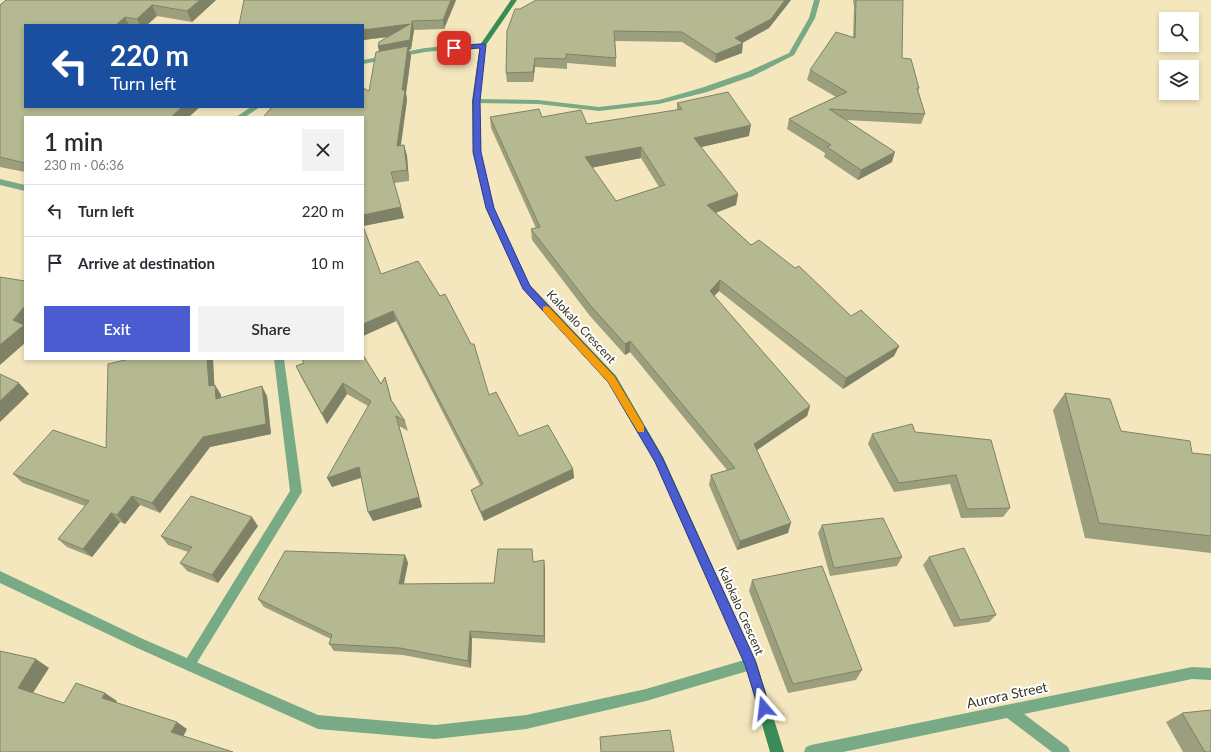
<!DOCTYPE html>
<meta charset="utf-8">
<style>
body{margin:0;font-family:Lato,sans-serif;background:#f2f2f3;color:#2b2b33;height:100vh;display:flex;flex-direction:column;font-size:15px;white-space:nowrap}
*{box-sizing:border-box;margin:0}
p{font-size:13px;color:#7c7c81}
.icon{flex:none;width:22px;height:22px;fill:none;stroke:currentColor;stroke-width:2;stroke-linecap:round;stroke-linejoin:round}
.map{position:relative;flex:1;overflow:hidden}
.side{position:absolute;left:24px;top:116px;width:340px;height:244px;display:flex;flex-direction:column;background:#fff;border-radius:0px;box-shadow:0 2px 6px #0003}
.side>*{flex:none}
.banner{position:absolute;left:24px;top:24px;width:340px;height:84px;border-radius:0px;box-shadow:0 2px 6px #0003;background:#1a4fa0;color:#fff;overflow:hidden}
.controls{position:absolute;left:1159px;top:12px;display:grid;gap:8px}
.controls a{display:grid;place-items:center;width:40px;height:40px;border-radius:0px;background:#fff;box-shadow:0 2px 6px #0003;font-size:20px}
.pin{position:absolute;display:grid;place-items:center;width:34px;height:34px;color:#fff;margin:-17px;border-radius:8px;box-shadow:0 2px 6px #0006}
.me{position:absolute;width:44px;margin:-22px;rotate:343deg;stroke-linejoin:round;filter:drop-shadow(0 0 3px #0008)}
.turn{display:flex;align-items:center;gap:14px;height:84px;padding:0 20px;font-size:18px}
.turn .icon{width:52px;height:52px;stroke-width:2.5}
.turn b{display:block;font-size:28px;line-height:34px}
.round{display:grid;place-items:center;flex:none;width:42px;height:42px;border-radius:0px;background:#f2f2f3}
.overview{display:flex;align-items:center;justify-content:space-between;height:68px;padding:0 20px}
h1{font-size:24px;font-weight:600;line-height:30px}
.action{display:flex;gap:8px;margin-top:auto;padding:8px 20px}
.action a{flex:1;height:46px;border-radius:0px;background:#4a5cd0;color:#fff;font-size:16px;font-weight:600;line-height:46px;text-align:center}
.action a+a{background:#f2f2f3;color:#2b2b33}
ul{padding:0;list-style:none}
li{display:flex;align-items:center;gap:12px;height:52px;padding:0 20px;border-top:1px solid #e1e1e2}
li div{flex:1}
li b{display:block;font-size:15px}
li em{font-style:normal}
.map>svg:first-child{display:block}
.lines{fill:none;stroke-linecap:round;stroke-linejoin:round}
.lane{fill:#78aa85;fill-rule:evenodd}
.street{fill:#78aa85;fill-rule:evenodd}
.secondary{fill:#3a8b56;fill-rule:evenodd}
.wall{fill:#9c9f7d;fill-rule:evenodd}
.shaded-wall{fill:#7f8266}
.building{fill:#b5b991;stroke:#7f8266;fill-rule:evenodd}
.route{fill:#4a5cd0;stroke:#303c87}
.slow{fill:#f59e0b}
.labels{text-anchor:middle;stroke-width:4;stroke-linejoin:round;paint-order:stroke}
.street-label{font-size:12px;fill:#373222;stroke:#fff}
.near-street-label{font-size:14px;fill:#373222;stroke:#fff}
</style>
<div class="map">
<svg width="1211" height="752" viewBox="0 0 1211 752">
<rect width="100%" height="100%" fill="#f4e7be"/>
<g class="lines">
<g class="lane">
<polygon points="0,179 25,185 25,191 0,185"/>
<polygon points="274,359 284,359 302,492 193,669 189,671 185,669 183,665 185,661 290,491"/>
</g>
<g class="street">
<polygon points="814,0 820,0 815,18 794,55 753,76 707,92 659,104 599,111 538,104 476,103 472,101 476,99 538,100 599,107 659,100 701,88 747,72 789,53 809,18"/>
<polygon points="483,43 486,45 485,46 425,52 363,64 363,60 425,48"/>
<polygon points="251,107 260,107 245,117 236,117"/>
<polygon points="0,571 143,639 318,715 435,725 526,715 646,689 751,658 755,660 757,664 755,668 751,670 646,701 526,729 435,739 318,729 135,647 0,583"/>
<polygon points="1192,667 1211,668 1211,680 1192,679 1024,714 1068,747 1070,752 1052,752 1007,718 843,752 804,752 806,747 811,745"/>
</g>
<polygon class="secondary" points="511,0 517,0 486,45 480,101 481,152 494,208 530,285 616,376 663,457 757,664 784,752 770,752 745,665 655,462 608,382 523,289 486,208 473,152 472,101 480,45"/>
</g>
<g class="wall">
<polygon points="6,0 216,0 192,22 157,16 147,25 25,25 25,172 0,167 0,5"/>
<polygon points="456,0 444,29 414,30 411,49 409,50 411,56 406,93 407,100 401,145 404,145 407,156 409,181 394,183 404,218 363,226 381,274 489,395 519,436 573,469 574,478 484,521 474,499 471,490 480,485 396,321 363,336 363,117 369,91 379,51 378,46 389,37 363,40 363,25"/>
<polygon points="536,0 791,0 769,28 742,43 742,53 715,63 682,42 615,41 616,58 616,67 567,63 567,69 535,67 533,82 507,82 506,73 520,9"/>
<polygon points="853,0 903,0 902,58 919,88 918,92 925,114 921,124 846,120 892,162 858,180 824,157 825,153 787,129 789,119 836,97 807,80 810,70 853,37 854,7"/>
<path d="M677 103 749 136 701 147 738 194 736 205 716 213 751 245 851 316 899 346 894 356 843 389 719 291 714 296 810 406 807 416 757 450 788 533 737 550 709 485 711 475 727 470 630 352 625 355 590 316 532 240 531 229 536 228 491 128 490 117H542L587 124 677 110ZM641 158 659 187 616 201 592 167Z"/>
<polygon points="129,359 213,359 214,385 215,385 221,395 221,397 267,396 271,434 210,447 160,513 140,505 125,524 120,522 92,557 67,547 58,539 85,506 23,483 13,474 106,448"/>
<polygon points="304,363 381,384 385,377 392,401 405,421 408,431 399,426 422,507 373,521 368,512 361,478 332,487 368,406 347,394 327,424 301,377 296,366"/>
<polygon points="1065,393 1121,431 1192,453 1211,455 1211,553 1085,538 1053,410"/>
<polygon points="915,432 1010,508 1003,517 961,518 950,484 894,492 868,444 872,434"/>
<polygon points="822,525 902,557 897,566 830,576 818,533"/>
<polygon points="258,526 218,583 187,571 180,563 188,552 168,545 161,536"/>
<polygon points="405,555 408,563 404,584 494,583 534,562 545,568 545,643 472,638 471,668 403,655 334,651 329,644 331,639 264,607 258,599"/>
<polygon points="929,557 996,615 989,622 954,627 923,565"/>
<polygon points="752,580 862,670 856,680 788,693 749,591"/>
<polygon points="1182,713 1211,752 1183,752 1166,722"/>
</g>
<g class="shaded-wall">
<polygon points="200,0 216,0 192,22 187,11"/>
<polygon points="451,0 456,0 444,29 443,20"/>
<polygon points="785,0 791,0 769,28 737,46 743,43 742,53 715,63 716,54 735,38"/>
<polygon points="152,5 157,16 147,25 140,25 137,19"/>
<polygon points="125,17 129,25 116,25"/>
<polygon points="412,21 414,30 411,49 409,50 411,56 406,93 407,100 399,157 378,46 410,34 363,40 363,30"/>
<polygon points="535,58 535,67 533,82 533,72"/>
<polygon points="182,107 200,107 189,117 171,117"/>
<polygon points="751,125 749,136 693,149 694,138"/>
<polygon points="404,145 407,156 409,181 407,170"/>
<polygon points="641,147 641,158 586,169 585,157"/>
<polygon points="895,152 892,162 858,180 861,170"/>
<polygon points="738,194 736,205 706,216 707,205"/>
<polygon points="401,207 404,218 363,226 363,215"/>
<polygon points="720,280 719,291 708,302 710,291"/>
<polygon points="25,306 25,343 0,365 0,345 13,320"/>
<polygon points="393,311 396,321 363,336 363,324"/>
<polygon points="630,341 630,352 625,355 625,344"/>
<polygon points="899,346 894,356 843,389 846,378"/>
<polygon points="207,359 213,359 215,396 209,386"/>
<polygon points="19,383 29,394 0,422 0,401"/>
<polygon points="343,383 347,394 327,424 322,414"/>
<polygon points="215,385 221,395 222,409 216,399"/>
<polygon points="262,386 267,396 271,434 210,447 160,513 152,503 203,437"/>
<polygon points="810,406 807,416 751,454 754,444"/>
<polygon points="396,416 422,507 373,521 368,512"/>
<polygon points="359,467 363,477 332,487 327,478"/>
<polygon points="573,469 574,478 484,521 481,512"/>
<polygon points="132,496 140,505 125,524 117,515"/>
<polygon points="111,513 120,522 92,557 83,549"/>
<polygon points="252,517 258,526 218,583 212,575"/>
<polygon points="791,523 788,533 737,550 740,541"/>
<polygon points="405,555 408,563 402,591 399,584"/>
<polygon points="544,560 545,568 545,643 544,636"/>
<polygon points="470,631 472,638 471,668 468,661"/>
<polygon points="36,659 49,668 31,696 18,688"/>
<polygon points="105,693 117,701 113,706 102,698"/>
<polygon points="177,722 187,729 182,739 171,732"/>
</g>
<g class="building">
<polygon points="6,0 200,0 187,11 152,5 137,19 125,17 116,25 25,25 25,107 182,107 171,117 25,117 25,163 0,157 0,5"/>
<polygon points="244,0 451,0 443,20 412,21 410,40 378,46 379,42 410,24 363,30 363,25 239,25"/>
<polygon points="536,0 785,0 771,19 735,38 743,43 716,54 682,32 614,31 616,58 566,54 566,59 535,58 533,72 506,73 507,31 515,9 520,9"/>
<polygon points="856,0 903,0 902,58 911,59 919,88 917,88 925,114 829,109 895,152 861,170 827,147 831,145 789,119 847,92 810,70 836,32 855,38"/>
<polygon points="408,46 402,90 405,90 397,146 404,145 407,170 391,172 401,207 363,215 363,117 263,117 272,107 363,107 363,88 369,91 376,52"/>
<path d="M728 92 751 125 694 138 738 194 707 205 751 245 759 240 795 268 799 266 851 316 861 310 899 346 846 378 720 280 710 291 810 406 754 444 791 523 740 541 711 475 735 468 630 341 625 344 590 305 531 229 540 227 490 117 539 109 542 117 581 110 587 124 682 109 677 103ZM641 147 665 185 616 201 585 157Z"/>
<polygon points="363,226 381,274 418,261 440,296 445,294 471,344 474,344 489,395 496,392 519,436 548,425 573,469 481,512 471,490 483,484 393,311 363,324"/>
<polygon points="0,277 25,281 25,306 13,320 24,325 0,345"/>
<polygon points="363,355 381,384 385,377 391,400 405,421 396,416 419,497 368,512 359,467 327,478 371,401 343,383 322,414 296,366 304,363 302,359 363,359"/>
<polygon points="129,359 207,359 209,386 215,385 216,399 262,386 266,424 203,437 152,503 132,496 117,515 111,513 83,549 58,539 89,501 13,474 53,430 106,448 108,364"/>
<polygon points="0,374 19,383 0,401"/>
<polygon points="1065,393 1110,399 1121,431 1190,441 1192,453 1211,455 1211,536 1099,523"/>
<polygon points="912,424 915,432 991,440 1010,508 967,509 956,475 899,483 872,434"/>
<polygon points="191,496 252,517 212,575 180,563 192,547 161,536"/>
<polygon points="883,518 902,557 834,568 822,525"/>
<polygon points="964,548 996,615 960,620 929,557"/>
<polygon points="498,549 532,549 533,562 544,560 544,636 470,631 468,661 400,648 329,644 332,635 258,599 285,551 405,555 399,584 494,583"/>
<polygon points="822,566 862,670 793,684 752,580"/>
<polygon points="0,651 36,659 18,688 64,703 76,683 105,693 102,698 177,722 171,732 233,752 0,752"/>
<polygon points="1211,710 1211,752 1205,752 1182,713"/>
<polygon points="670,730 674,752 601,752 600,737"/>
</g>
<polygon class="route" points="483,44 486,45 480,101 481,152 494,208 530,286 615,377 662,457 755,660 770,708 768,712 764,714 760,712 745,665 655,462 608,382 523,289 486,208 473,152 473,101 480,48 454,50 451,48 454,46"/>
<polygon class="slow" points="546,306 549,307 615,377 644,426 644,432 638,432 608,382 543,311 543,307"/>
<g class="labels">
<g class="street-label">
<text transform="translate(581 327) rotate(47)" y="4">Kalokalo Crescent</text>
<text transform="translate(741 611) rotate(66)" y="4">Kalokalo Crescent</text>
</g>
<g class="near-street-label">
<text transform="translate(1007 695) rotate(-12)" y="5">Aurora Street</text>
</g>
</g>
</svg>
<div class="controls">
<a><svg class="icon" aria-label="search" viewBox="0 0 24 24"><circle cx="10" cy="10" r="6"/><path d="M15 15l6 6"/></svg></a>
<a><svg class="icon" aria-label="layers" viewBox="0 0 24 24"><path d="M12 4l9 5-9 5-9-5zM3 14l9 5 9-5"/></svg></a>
</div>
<div class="pin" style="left:454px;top:48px;background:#d93025"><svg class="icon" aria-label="arrive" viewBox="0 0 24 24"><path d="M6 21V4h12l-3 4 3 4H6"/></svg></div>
<svg class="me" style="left:764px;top:708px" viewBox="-20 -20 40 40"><path d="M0-17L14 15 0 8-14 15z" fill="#4a5cd0" stroke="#fff" stroke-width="4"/></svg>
<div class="banner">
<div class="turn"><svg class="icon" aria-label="left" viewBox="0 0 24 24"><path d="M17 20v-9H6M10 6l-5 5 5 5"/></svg><div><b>220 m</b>Turn left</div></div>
</div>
<section class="side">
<div class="overview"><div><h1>1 min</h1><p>230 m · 06:36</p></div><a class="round"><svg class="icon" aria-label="close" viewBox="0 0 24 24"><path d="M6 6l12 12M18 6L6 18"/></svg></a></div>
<ul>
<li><svg class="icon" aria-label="left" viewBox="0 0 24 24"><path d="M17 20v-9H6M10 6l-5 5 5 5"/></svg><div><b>Turn left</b></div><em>220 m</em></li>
<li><svg class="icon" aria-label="arrive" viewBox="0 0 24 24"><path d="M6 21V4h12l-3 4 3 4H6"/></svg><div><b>Arrive at destination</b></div><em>10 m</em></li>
</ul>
<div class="action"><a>Exit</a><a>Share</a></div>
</section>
</div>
